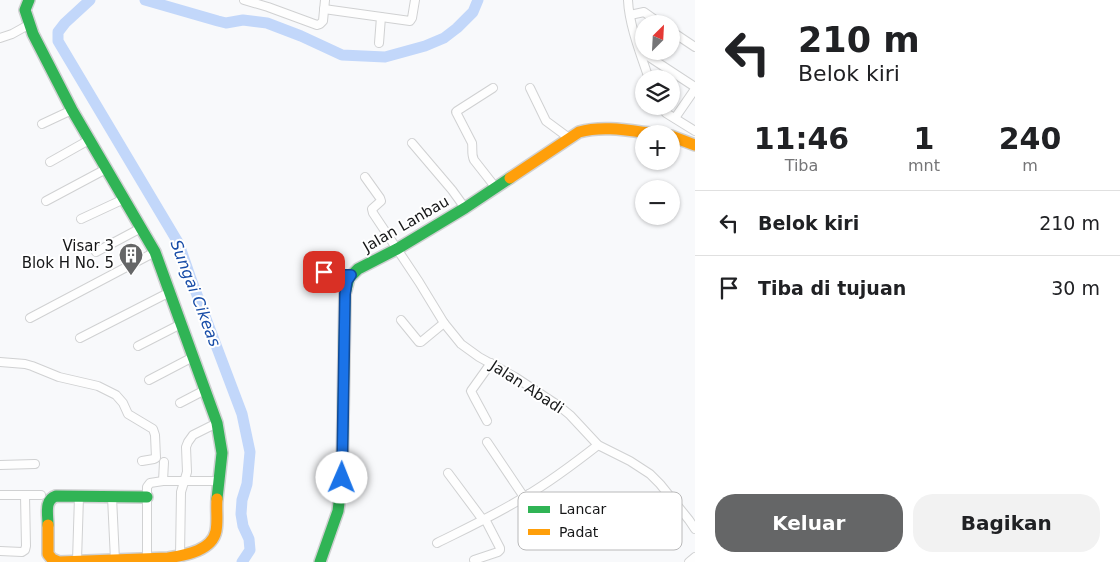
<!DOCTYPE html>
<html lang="id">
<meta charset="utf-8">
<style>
body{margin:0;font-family:"DejaVu Sans",sans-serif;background:#f2f2f2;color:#202124;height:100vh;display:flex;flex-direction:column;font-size:19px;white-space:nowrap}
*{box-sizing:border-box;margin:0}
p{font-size:16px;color:#757577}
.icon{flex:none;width:28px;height:28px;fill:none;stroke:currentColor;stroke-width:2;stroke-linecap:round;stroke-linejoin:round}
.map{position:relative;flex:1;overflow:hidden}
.side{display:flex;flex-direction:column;background:#fff;width:425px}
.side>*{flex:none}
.guide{background:#fff;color:#202124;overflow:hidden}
.needle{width:32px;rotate:24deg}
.buttons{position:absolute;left:635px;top:15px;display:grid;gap:10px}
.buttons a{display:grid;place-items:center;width:45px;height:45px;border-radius:50%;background:#fff;box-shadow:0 1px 4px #0004;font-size:25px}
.pin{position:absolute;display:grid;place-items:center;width:42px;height:42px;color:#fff;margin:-21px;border-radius:10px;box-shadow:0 2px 8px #0006}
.me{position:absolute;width:55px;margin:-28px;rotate:1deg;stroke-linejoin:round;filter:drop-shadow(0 0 4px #0008)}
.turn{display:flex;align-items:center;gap:18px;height:105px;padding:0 20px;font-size:22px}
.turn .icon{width:65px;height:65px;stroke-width:2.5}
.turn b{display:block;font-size:35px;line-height:42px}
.eta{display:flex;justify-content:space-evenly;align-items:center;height:85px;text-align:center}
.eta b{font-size:30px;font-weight:700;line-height:35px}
.cta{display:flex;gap:10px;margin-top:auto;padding:10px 20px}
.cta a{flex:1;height:58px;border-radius:20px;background:#656667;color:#fff;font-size:20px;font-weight:700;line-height:58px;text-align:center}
.cta a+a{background:#f2f2f2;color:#202124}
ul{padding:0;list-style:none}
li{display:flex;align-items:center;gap:15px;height:65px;padding:0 20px;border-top:1px solid #e0e0e0}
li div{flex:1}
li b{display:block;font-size:19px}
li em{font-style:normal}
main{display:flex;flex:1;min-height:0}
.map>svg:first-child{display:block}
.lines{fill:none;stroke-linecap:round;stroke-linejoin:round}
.river{stroke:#c2d7fa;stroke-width:11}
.street-casing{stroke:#d0d1d2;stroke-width:10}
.fast-casing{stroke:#d0d1d2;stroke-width:14}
.slow-casing{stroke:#d0d1d2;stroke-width:14}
.street{stroke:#fefefe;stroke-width:8}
.fast{stroke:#30b455;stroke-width:11}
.slow{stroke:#ff9f0a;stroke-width:11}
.route-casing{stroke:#114b97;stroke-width:12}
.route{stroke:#1a73e8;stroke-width:9}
.labels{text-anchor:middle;stroke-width:4;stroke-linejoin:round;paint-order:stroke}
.street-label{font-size:15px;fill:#161718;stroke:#fff}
.poi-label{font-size:15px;fill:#161718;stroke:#fff;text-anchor:end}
.water-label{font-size:16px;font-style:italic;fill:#174ca7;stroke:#fff}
.key{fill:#fff;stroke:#b9b9ba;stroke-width:1}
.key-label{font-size:14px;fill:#161718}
</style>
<main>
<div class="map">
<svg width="695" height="562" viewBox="0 0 695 562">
<rect width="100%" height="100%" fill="#f8f9fb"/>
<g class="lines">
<g class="river">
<polyline points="90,0 65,23 58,32 58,41 179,244 191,279 242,414 250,452 247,484 242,500 241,514 243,526 249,539 250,550 242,562"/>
<polyline points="145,0 218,21 226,23 243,20 267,23 301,36 342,55 385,57 425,46 444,38 457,28 473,12 478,0"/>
</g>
<defs>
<g id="street">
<polyline points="244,0 268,7 317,25 320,24 323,21 325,0"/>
<path d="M628 0C629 25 641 55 649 79"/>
<polyline points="324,9 410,21 412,18 415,0"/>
<polyline points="630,15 644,12 661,24"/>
<polyline points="671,31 695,47"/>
<polyline points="0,38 12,34 30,24"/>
<polyline points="379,43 381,17"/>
<polyline points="640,51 695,87"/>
<path d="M493 88 457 111 456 112 472 143C473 149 471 154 474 160L496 188"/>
<polyline points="530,88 546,121 569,138"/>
<polyline points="660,106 666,113 695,131"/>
<polyline points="675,118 695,89"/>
<polyline points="42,124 72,110"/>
<polyline points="412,143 452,190 465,208"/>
<polyline points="50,162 89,140"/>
<polyline points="365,177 380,198 381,201 372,209 373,213 419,282 444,323 461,344 479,357 515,377 559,406 570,415 598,445 630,461 650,474 660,484 689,520 695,529"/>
<polyline points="46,201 106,169"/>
<polyline points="81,219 124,199"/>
<polyline points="96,252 141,228"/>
<polyline points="315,283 324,272 329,271 338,275 351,275"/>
<polyline points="30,318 155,252"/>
<polyline points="401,320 419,342 421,342 444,323"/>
<polyline points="80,338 170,292"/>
<polyline points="138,346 181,324"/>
<polyline points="0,362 25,364 32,366 59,377 98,386 116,395 123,403 128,414 153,429 155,435 156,458 154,459 142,461"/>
<polyline points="149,380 193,357"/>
<polyline points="180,403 205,390"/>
<polyline points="487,421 474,397 471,391 491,363"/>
<polyline points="487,442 524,497"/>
<polyline points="0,465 35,464"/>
<polyline points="448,473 483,520"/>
<polyline points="163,481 164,462"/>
<polyline points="529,494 555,542"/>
<polyline points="0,495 41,495"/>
<polyline points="112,497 115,560"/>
<path d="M437 543C467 528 497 514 526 496 551 481 575 463 598 445"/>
<polyline points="0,551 22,552 25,550 26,546 25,495"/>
<polyline points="180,556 181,492 187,472 186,447 188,442 193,435 217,423"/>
<polyline points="147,560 147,487 150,483 163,481 219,481"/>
<polyline points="474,560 498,552 500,550 500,548 485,519"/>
<polyline points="77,561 79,497"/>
<polyline points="689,562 695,557"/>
</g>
<g id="fast">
<polyline points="29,0 25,10 33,34 72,110 155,252 217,423 222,453 217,499"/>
<path d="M48 525C48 514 44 500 56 496L147 497"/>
<polyline points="320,562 338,511 342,478 345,294 349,278 358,269 397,249 465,208 510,178"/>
</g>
<g id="slow">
<polyline points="671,136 695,145"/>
<path d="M510 178 579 132C604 125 631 131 657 134"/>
<path d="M48 525V554L52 559 59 562 168 558C185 555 212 551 216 531 218 521 216 510 217 499"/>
</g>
</defs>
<use href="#street" class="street-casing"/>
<use href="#fast" class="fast-casing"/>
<use href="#slow" class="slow-casing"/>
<use href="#street" class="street"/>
<use href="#fast" class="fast"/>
<use href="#slow" class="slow"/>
</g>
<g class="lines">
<defs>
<polyline id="route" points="324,272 329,271 338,275 351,275 347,281 345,294 342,478"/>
</defs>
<use href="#route" class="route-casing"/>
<use href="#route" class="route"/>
</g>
<defs>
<symbol id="building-pin" viewBox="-11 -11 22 30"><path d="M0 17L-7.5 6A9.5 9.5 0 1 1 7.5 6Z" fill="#656667" stroke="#fff"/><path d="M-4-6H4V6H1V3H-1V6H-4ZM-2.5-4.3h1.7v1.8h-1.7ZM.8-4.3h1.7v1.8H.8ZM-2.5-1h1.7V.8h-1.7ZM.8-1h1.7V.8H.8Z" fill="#fff"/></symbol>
</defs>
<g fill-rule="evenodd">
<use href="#building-pin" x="117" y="241" width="28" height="38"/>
</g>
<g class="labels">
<g class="street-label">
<text transform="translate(406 224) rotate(-30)" y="5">Jalan Lanbau</text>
<text transform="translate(527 387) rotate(33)" y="5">Jalan Abadi</text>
</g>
<g class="poi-label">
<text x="114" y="251">Visar 3<tspan x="114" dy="17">Blok H No. 5</tspan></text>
</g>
<g class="water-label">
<text transform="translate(196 293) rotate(69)" y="6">Sungai Cikeas</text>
</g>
</g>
<rect x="518" y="492" width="164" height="58" rx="8" class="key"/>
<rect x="528" y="506" width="22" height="7" fill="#30b455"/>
<rect x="528" y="529" width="22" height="6" fill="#ff9f0a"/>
<g class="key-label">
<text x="559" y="514">Lancar</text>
<text x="559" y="537">Padat</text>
</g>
</svg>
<div class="buttons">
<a><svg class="needle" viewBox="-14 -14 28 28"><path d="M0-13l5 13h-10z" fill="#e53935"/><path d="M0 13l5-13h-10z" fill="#757577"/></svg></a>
<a><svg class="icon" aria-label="layers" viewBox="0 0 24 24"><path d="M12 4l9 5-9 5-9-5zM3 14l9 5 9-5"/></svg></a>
<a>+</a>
<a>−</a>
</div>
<div class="pin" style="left:324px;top:272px;background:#d93025"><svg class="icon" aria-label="arrive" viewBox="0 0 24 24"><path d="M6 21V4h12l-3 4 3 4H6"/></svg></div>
<svg class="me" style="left:342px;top:478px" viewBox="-20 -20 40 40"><circle r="19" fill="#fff"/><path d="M0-13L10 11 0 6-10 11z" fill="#1a73e8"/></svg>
</div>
<section class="side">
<div class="guide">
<div class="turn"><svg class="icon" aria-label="left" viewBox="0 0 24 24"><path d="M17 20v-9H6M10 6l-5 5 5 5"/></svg><div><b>210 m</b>Belok kiri</div></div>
</div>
<div class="eta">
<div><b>11:46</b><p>Tiba</p></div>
<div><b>1</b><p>mnt</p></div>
<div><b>240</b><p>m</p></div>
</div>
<ul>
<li><svg class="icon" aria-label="left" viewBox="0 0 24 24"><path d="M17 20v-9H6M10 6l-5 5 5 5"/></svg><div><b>Belok kiri</b></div><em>210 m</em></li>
<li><svg class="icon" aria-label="arrive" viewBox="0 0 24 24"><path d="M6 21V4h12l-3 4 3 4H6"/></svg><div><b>Tiba di tujuan</b></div><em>30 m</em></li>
</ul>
<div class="cta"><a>Keluar</a><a>Bagikan</a></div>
</section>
</main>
